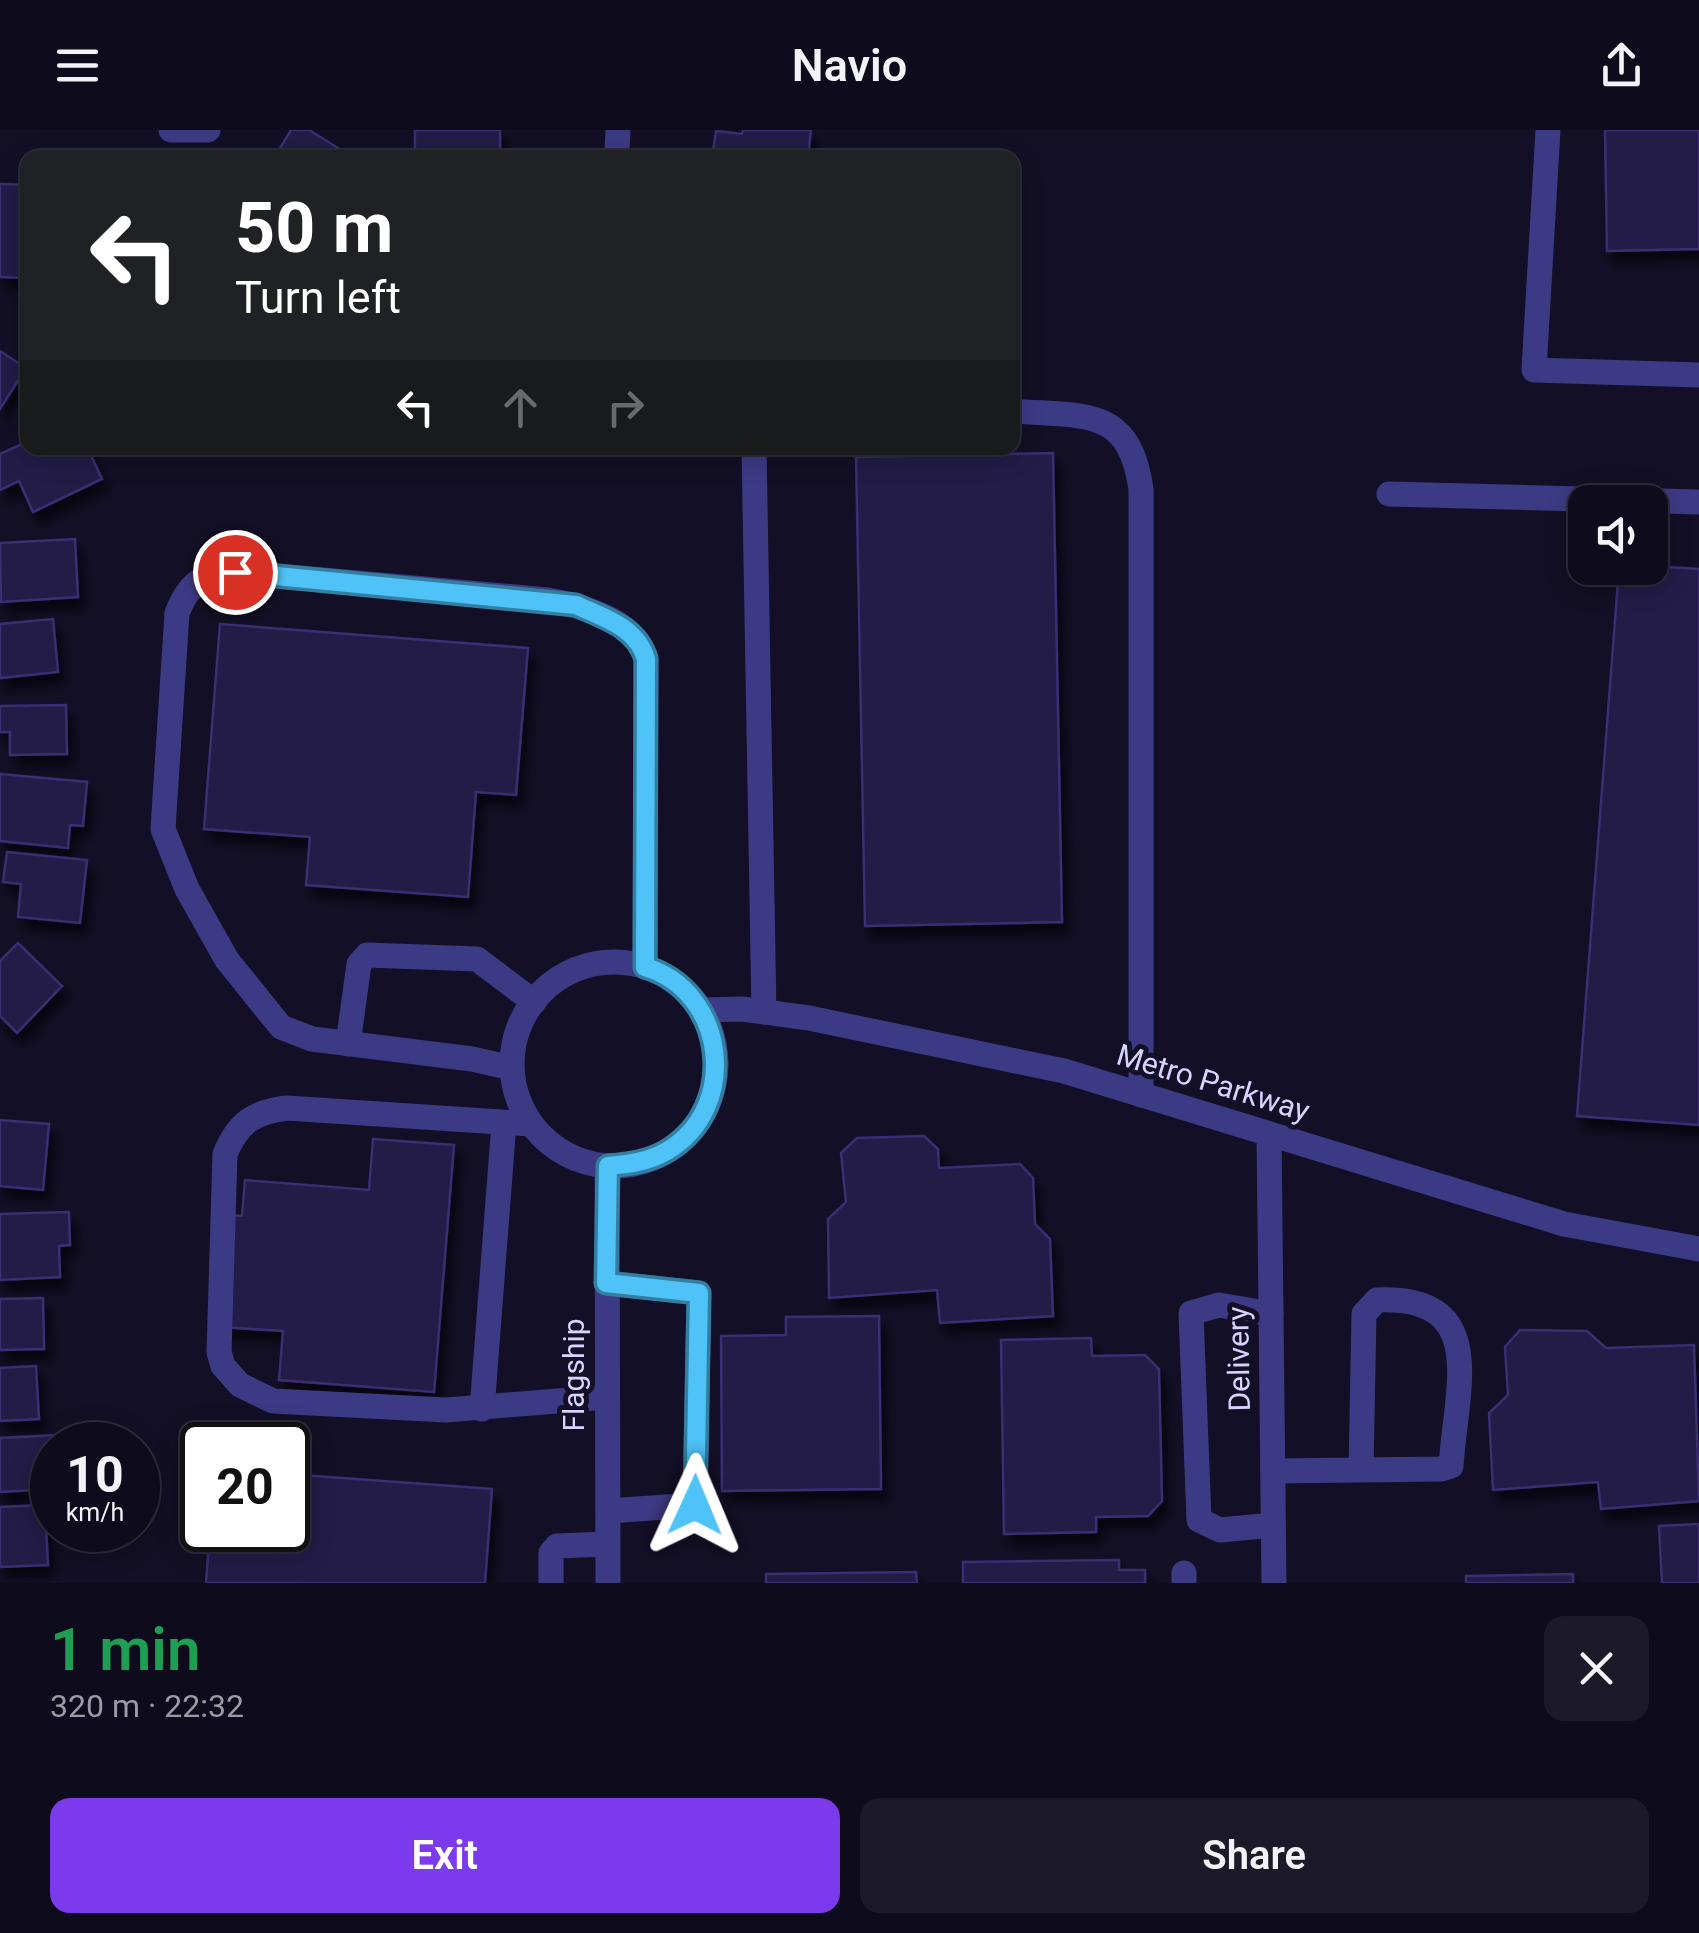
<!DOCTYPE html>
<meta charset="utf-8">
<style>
body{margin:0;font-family:Roboto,sans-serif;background:#1c1929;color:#f1f3f6;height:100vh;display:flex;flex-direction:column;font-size:38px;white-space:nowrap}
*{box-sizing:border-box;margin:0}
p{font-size:32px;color:#9b9ba3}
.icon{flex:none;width:55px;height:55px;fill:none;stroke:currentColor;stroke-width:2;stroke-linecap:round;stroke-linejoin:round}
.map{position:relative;height:1453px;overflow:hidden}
.panel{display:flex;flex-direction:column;background:#0e0b1c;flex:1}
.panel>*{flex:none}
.guide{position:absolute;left:20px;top:20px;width:1000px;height:305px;border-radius:20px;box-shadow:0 5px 25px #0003,0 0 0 2px #2e2b3b;background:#202124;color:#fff;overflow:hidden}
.buttons{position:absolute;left:1568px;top:355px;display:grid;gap:20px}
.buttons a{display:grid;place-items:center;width:100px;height:100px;border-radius:20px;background:#0e0b1c;box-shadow:0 5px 25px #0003,0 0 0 2px #2e2b3b;font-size:50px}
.speed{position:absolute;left:30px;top:1292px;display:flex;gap:20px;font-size:50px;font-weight:700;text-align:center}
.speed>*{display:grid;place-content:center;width:130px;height:130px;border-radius:50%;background:#0e0b1c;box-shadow:0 5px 25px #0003,0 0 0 2px #2e2b3b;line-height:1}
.speed small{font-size:25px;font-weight:400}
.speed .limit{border:5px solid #111;border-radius:15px;background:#fff;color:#111}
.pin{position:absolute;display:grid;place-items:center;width:85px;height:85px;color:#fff;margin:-42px;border:5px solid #fff;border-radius:50%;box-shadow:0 2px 10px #0007}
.me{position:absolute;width:110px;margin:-55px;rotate:1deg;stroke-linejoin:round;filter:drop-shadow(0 0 8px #0008)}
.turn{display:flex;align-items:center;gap:35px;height:210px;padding:0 50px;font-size:45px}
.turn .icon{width:130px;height:130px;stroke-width:2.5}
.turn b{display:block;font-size:70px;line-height:85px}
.lanes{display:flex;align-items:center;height:95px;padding:0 50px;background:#0003;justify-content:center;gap:50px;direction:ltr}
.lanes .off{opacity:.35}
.round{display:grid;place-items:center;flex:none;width:105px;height:105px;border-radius:20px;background:#1c1929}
.headline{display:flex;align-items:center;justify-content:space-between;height:170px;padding:0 50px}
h1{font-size:60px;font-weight:600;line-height:75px;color:#1e9e55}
.button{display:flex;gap:20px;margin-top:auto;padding:20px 50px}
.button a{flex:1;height:115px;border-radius:20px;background:#7c3aed;color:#fff;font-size:40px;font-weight:600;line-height:115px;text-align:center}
.button a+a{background:#1c1929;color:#f1f3f6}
header{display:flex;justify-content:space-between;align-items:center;height:130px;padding:0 50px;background:#0e0b1c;font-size:45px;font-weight:600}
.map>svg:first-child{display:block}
.building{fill:#241b47;stroke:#3b2d73;stroke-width:2.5;filter:url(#shadow)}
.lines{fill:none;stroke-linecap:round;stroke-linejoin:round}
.minor{stroke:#3d3a85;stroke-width:25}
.route-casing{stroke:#337fa1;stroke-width:25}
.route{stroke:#4fc3f7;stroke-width:18}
.labels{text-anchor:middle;stroke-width:10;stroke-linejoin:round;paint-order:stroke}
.street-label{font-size:30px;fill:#d9d4ff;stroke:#130f26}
</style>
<header><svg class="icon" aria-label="menu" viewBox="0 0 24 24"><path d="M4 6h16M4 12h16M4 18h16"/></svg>Navio<svg class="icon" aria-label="share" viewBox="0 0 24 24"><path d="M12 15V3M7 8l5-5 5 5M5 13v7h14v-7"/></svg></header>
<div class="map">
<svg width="1699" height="1453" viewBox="0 0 1699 1453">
<defs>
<filter id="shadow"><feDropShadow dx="6" dy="11" stdDeviation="5" flood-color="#0009"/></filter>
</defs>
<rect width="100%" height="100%" fill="#130f26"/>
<g class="building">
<polygon points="291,0 309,0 354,28 274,28"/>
<polygon points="415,0 500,0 500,26 415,27"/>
<polygon points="743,0 811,0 808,28 712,28 716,1 742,4"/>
<polygon points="1605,0 1699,0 1699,119 1607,121"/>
<polygon points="0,54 28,55 26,148 0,147"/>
<polygon points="0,221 26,238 0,279"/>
<polygon points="28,311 28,318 79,318 83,324 89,321 102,349 33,382 19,351 0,360 0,324"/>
<polygon points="1053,323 1062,792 865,796 856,327"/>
<polygon points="75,409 78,467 1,472 0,413"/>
<polygon points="1650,436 1699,439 1699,995 1577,986 1619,438"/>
<polygon points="53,489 58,542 0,548 0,494"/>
<polygon points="220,494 528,518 516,665 476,662 468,767 306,755 310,707 204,699"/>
<polygon points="66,575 67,624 10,625 10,602 0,602 0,576"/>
<polygon points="0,644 87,652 83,696 70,695 68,718 0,711"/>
<polygon points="7,722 87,730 80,793 18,787 21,754 3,752"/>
<polygon points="18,813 62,856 17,903 0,886 0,831"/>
<polygon points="0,990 49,994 43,1060 0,1056"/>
<polygon points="924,1006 938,1019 939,1038 1020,1034 1033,1048 1035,1094 1050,1109 1053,1186 940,1193 937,1160 829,1168 828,1089 846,1072 841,1023 857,1008"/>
<polygon points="373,1009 454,1015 434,1262 279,1250 283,1201 222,1197 231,1085 242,1086 245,1050 369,1060"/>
<polygon points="69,1082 70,1115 59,1116 60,1147 0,1150 0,1084"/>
<polygon points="43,1168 44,1219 0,1220 0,1169"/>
<polygon points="879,1186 881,1359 722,1361 721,1206 786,1205 786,1187"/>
<polygon points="1520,1200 1587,1201 1606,1218 1694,1215 1699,1371 1601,1379 1598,1352 1493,1360 1489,1283 1508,1265 1505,1217"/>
<polygon points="1091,1208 1092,1226 1145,1225 1159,1239 1162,1371 1148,1386 1096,1387 1096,1402 1004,1404 1001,1210"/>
<polygon points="36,1236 39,1289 0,1291 0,1238"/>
<polygon points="57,1305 57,1315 52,1315 52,1359 0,1362 0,1308"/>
<polygon points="288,1344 492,1359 485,1453 206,1453 210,1400 288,1400"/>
<polygon points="45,1375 48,1435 0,1437 0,1377"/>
<polygon points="1699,1394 1699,1453 1662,1453 1659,1396"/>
<polygon points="1119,1430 1119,1440 1145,1440 1145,1453 963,1453 963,1432"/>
<polygon points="916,1442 917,1453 766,1453 766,1444"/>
<polygon points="1573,1444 1573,1453 1466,1453 1466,1446"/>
</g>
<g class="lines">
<g class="minor">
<polyline points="171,0 208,0"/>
<polyline points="1548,0 1534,240 1699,245"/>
<polyline points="617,21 618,0"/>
<path d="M1012 281C1083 287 1129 275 1141 359V965"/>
<polyline points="754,318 764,882"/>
<polyline points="1389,364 1699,372"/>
<circle cx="614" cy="934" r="102"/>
<polyline points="702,880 742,879 809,888 1064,941 1564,1094 1699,1119"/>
<polyline points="348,914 359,834 367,825 477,829 534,872"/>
<path d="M512 938 472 929 312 909 281 897 227 830 187 759 163 699 177 483C190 451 201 446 235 442L548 470C583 476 635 490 646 529L645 837"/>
<path d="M531 994 287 978C253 982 238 993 225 1024L219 1222 223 1236 240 1255 273 1271 446 1280 607 1267"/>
<polyline points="1269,1004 1274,1453"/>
<polyline points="607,1036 608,1453"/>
<polyline points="606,1153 699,1163 695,1375 608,1381"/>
<polyline points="1271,1184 1219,1175 1191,1183 1199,1390 1220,1400 1273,1395"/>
<polyline points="482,1279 504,993"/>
<path d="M1273 1341 1441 1339 1451 1336C1456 1258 1490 1165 1377 1170L1364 1184 1361 1340"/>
<polyline points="1184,1443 1184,1453"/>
<polyline points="551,1453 551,1423 557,1416 607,1414"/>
</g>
</g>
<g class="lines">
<defs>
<path id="route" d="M235 442 576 475C604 488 637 497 646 529L645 837C726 861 741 977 667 1021 648 1032 629 1034 608 1036L606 1153 699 1163 695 1375"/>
</defs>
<use href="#route" class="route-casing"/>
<use href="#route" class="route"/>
</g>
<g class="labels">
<g class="street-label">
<text transform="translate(1213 953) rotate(17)" y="10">Metro Parkway</text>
<text transform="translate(1239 1229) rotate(-91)" y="10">Delivery</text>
<text transform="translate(574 1245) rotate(-90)" y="10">Flagship</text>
</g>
</g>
</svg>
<div class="buttons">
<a><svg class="icon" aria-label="sound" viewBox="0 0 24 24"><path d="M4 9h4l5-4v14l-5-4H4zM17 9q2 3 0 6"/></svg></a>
</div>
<div class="speed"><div>10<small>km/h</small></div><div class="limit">20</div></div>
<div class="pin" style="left:235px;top:442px;background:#d93025"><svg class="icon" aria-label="arrive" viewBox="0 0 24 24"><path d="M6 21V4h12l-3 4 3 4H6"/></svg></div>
<svg class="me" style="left:695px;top:1375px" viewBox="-20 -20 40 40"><path d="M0-17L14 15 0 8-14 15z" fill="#4fc3f7" stroke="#fff" stroke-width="4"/></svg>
<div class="guide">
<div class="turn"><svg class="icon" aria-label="left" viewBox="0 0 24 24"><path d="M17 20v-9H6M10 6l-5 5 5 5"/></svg><div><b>50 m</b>Turn left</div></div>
<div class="lanes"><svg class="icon" aria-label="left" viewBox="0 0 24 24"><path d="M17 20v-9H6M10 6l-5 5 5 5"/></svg><svg class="icon off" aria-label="ahead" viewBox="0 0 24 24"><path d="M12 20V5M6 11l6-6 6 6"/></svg><svg class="icon off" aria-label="right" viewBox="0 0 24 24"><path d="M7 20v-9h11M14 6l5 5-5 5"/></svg></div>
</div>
</div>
<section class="panel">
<div class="headline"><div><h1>1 min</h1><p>320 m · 22:32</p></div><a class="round"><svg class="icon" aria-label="close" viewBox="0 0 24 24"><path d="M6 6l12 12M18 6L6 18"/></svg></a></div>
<div class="button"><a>Exit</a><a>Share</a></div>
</section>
